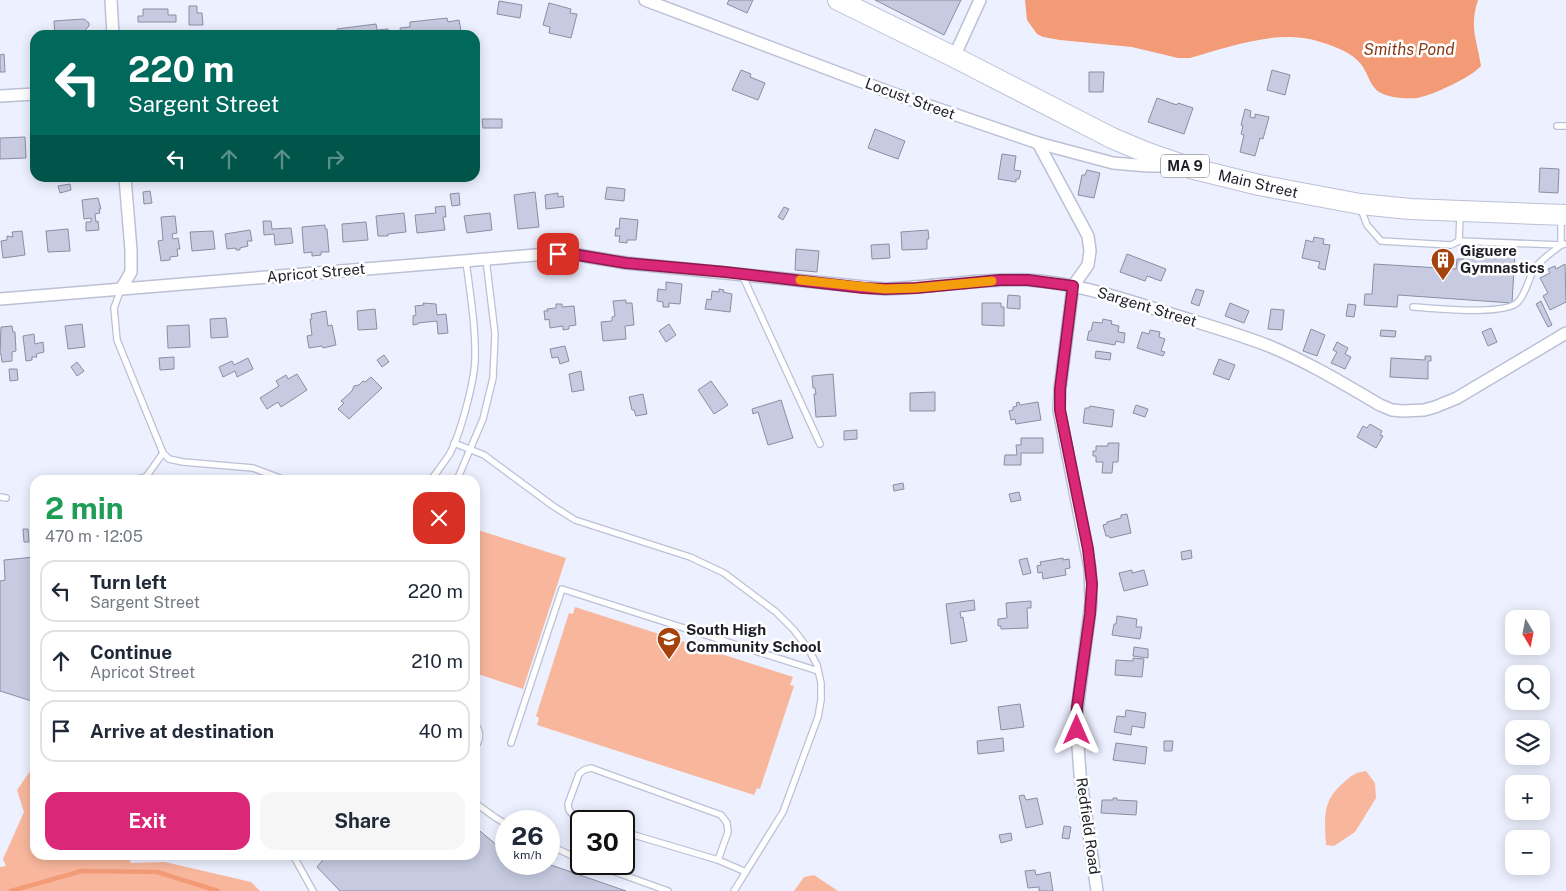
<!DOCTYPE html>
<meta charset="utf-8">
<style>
body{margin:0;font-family:"Public Sans",sans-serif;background:#f6f6f7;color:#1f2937;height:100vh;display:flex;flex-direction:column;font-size:19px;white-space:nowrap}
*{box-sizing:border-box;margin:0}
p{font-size:16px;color:#747a83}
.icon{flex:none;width:28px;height:28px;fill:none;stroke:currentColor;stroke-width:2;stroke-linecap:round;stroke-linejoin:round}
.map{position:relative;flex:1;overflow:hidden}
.side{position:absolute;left:30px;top:475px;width:450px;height:385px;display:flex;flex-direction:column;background:#fff;border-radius:15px;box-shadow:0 2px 12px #0003}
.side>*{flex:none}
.top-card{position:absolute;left:30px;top:30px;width:450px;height:152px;border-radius:15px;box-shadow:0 2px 12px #0003;background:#00695c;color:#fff;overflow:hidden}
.needle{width:32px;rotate:170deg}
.buttons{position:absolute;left:1505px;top:610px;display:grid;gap:10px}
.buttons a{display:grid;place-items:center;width:45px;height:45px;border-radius:10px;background:#fff;box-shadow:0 2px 12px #0003;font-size:25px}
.speed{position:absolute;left:495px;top:810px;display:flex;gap:10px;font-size:25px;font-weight:700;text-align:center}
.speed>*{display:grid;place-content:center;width:65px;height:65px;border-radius:50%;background:#fff;box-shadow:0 2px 12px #0003;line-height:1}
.speed small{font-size:12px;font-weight:400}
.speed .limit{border:2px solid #111;border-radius:8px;background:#fff;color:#111}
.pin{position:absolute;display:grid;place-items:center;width:42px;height:42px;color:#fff;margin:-21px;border-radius:10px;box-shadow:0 2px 8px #0006}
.me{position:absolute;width:55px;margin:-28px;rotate:0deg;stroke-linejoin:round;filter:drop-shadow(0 0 4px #0008)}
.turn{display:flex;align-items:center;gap:18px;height:105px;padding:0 15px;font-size:22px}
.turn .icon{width:65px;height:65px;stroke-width:2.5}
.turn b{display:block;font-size:35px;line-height:42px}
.lanes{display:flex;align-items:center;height:48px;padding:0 15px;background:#0003;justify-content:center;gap:25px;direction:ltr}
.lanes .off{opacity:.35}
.round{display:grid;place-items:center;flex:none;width:52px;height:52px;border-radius:15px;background:#f6f6f7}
.overview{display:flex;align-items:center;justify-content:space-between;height:85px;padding:0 15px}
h1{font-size:30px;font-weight:700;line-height:38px;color:#1e9e55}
.primary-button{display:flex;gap:10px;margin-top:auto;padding:10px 15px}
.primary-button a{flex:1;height:58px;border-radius:15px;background:#db2777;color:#fff;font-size:20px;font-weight:700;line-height:58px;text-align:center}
.primary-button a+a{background:#f6f6f7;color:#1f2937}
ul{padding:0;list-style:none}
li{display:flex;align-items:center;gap:15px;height:62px;margin:0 10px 8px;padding:0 5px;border:2px solid #e0e1e3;border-radius:15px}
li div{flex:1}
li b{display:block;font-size:19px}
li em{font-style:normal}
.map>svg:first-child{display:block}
.green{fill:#f8b79d}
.water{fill:#f39b77}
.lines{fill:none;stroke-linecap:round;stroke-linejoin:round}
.stream{stroke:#f39b77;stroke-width:4.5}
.building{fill:#c7cbe1;stroke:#8a8ea2}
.lane-casing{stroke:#bcc0d6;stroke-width:8}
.street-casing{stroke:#bcc0d6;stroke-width:14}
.highway-casing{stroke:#bcc0d6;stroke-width:22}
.lane{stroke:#fff;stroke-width:5.5}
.street{stroke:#fff;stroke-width:11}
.highway{stroke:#fff;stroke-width:20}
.route-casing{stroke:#8e194d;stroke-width:12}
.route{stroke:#db2777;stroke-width:9}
.slow{stroke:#f59e0b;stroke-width:9}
.labels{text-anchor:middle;stroke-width:5;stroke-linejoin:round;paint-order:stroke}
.shield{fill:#fff;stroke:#616267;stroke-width:1}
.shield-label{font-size:14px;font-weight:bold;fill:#1d1e26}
.street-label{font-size:15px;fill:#1d1e26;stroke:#fff}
.poi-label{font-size:15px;font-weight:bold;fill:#1d1e26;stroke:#fff;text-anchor:start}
.water-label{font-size:16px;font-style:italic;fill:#873a15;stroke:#fff}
</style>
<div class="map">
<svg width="1566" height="891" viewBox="0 0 1566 891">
<rect width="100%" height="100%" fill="#edf0fe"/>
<g class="green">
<polygon points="475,529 566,558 523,689 475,673"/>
<polygon points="575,607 793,677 790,685 794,686 760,789 757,788 754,795 537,725 539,718 536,716 569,613 573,614"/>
<polygon points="33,767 35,768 35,855 128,855 131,863 165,862 251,882 260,891 0,891 0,867 6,866 3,859 24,812 17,790"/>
<path d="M1366 771 1375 783 1376 798 1355 832 1334 846 1326 845C1325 819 1321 803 1342 784 1352 775 1354 773 1366 771Z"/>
<polygon points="814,875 838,891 794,891 804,877"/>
</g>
<path class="water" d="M1025 0H1478C1469 27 1477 40 1481 66 1470 78 1433 95 1417 98 1406 99 1389 98 1379 92 1371 87 1368 75 1363 67 1353 51 1330 45 1314 40 1275 30 1228 47 1190 58H1178L1132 47 1060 40 1043 37 1037 34 1027 20Z"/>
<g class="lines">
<polyline class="stream" points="11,891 82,871 157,872 218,891"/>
</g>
<g class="building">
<polygon points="729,0 753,0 747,13 727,4"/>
<polygon points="875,0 961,0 944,35"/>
<polygon points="499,1 522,5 520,18 497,14"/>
<polygon points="549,3 571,9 570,13 577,14 571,38 549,33 550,27 543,25"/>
<polygon points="189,6 197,6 197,13 202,13 203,25 189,25"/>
<polygon points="143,9 168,9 168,15 176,15 176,22 138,22 138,16 143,16"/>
<polygon points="447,18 448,22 459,20 461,31 449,33 450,35 401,35 400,28 410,27 410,22"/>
<polygon points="84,19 89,23 89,26 86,29 86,35 55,35 54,21"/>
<polygon points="376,24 377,30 388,29 389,35 329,35 338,34 337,29"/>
<polygon points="4,54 5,72 0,72 0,55"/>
<polygon points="741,70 751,74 750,77 765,83 758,100 732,90"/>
<polygon points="1272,70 1290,75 1285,95 1267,90"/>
<polygon points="1089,72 1104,72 1103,92 1089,92"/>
<polygon points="1157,98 1177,105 1178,103 1193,108 1184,134 1148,122"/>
<polygon points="1245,109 1251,111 1250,117 1255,118 1255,114 1269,117 1263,139 1260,138 1255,156 1240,152 1244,135 1241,134 1243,126 1241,125"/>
<polygon points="482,119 502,119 502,128 483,128"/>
<polygon points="875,129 905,141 898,159 868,148"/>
<polygon points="25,137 26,158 0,159 0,138"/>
<polygon points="1002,154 1016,156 1014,170 1021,171 1019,179 1016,179 1016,182 998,179"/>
<polygon points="1540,168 1559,169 1558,193 1539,192"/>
<polygon points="1087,170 1100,173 1094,198 1078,195 1082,175 1085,175"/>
<polygon points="70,184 71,190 60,193 58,186"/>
<polygon points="607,187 625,189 624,201 605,199"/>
<polygon points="150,191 152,203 144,204 143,192"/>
<polygon points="535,192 539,227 518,229 514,195"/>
<polygon points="459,193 460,205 452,206 450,194"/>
<polygon points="558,193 558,197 563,196 564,207 546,209 545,195"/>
<polygon points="98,198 101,209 99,209 100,213 95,214 96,222 98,221 99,230 86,231 86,222 91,222 91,218 84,219 82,200"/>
<polygon points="445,206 446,217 443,217 445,230 417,233 415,215 436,213 435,207"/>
<polygon points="784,207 789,209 783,220 778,217"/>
<polygon points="404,213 406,232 388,234 388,236 378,236 376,216"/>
<polygon points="490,213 492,230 467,233 464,216"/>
<polygon points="175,216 177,233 172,234 173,239 178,238 180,249 177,249 178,256 170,257 170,260 161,261 158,241 163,240 161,217"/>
<polygon points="620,218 638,220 636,240 627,240 627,243 619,242 620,236 615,236 616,228 619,229"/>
<polygon points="263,221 271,221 272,229 291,228 293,243 275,245 274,234 264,235"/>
<polygon points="366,222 368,240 343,242 342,224"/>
<polygon points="325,225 325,229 327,229 329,252 321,252 321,255 312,256 312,252 304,253 302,227"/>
<polygon points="68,229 70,251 48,252 46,231"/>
<polygon points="250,230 252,241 247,241 248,246 240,248 240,250 236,250 236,248 227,249 225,234"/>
<polygon points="928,230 929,239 927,239 927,249 902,250 901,232"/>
<polygon points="22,231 25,255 3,258 1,241 7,240 7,236 13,237 12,232"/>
<polygon points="213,231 215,249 192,251 190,232"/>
<polygon points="1314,237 1324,239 1323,244 1330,245 1325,270 1318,268 1320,262 1302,258 1306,240 1313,242"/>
<polygon points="889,244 890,258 872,259 871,245"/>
<polygon points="796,249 819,251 817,272 795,270"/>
<polygon points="1464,249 1515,253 1512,303 1398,295 1397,307 1364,305 1365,294 1372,294 1374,264 1456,269 1457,259 1464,259"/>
<polygon points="1127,254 1166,269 1161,281 1147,276 1145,281 1120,272"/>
<polygon points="1565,264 1566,302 1550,310 1543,296 1548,293 1540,278 1550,273 1548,269 1555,266 1556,269"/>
<polygon points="666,282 682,284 680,304 669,303 669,307 663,307 663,302 657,301 658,289 666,290"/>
<polygon points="719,289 724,290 723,292 732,294 730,312 705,309 707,299 711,300 712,291 719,292"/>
<polygon points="1196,289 1204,291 1199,306 1191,303"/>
<polygon points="1008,295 1020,296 1020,309 1007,308"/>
<polygon points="626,300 626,303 632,303 634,325 625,326 626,339 603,341 601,322 612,321 612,317 615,316 613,301"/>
<polygon points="1541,301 1552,325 1548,327 1536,304"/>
<polygon points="423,303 436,304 437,315 446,314 448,333 438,334 437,321 418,323 418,324 413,325 413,316 416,315 415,306 424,305"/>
<polygon points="982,303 1001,303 1001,307 1004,307 1004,326 982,325"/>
<polygon points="1230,303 1249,311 1244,323 1225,316"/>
<polygon points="556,304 562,304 562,307 574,306 576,325 569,326 569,329 563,330 563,326 550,328 549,319 545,320 544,311 548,311 547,309 556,308"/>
<polygon points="1348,304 1356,305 1354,317 1346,316"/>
<polygon points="375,309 377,329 358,330 357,311"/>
<polygon points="1271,309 1284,310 1282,330 1268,329"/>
<polygon points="326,311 328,326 332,325 336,345 323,348 322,346 309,348 307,336 312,335 310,319 312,319 311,314"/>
<polygon points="226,318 228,337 211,338 210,319"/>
<polygon points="1103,319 1112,321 1111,324 1119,326 1118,332 1125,333 1124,343 1116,341 1115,345 1087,340 1089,331 1091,331 1093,322 1102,323"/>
<polygon points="82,324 85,347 68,349 65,326"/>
<polygon points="669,324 676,335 666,342 659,331"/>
<polygon points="189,325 190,347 168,348 167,326"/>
<polygon points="12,326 13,332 15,332 16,351 12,352 12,361 2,362 1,354 0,354 1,327"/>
<polygon points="1491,328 1497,342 1488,346 1482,332"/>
<polygon points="1311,329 1325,335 1317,356 1303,351"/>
<polygon points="1150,330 1160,332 1159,337 1165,339 1161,351 1165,352 1163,356 1137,348 1142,332 1149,334"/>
<polygon points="1381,330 1396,331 1395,337 1380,336"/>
<polygon points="34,334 35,344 43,342 44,352 36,354 37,357 32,357 32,360 26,361 23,336"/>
<polygon points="1337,342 1348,348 1345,354 1351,357 1345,369 1331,363 1337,352 1333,350"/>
<polygon points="565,346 569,361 560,364 558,357 552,358 550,349"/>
<polygon points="1096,351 1111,353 1110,360 1095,358"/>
<polygon points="384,355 389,362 382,367 377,360"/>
<polygon points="1425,356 1431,356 1431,361 1428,361 1428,379 1390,377 1391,358 1425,360"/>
<polygon points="174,357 174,369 160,370 159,358"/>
<polygon points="248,358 253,369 237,377 235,371 223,377 219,367 232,361 234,365"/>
<polygon points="1219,359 1235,365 1229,380 1213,374"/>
<polygon points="77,362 84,371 77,376 71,367"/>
<polygon points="9,369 17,369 18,380 10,381"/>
<polygon points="581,371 584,390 572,392 569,374"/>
<polygon points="297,374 307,390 281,407 278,402 267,409 260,398 279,386 276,381 286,375 288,379"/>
<polygon points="833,374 836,416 816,417 814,394 816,394 815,388 813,388 812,376"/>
<polygon points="371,377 382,388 349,419 338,409 344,403 341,401 352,391 354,386 359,385 363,381 365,382"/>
<polygon points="711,381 728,405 714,414 698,390"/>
<polygon points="935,392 935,411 910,411 910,393"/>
<polygon points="643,394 647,414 636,416 634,410 632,410 629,397"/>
<polygon points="781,400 793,438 768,445 758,412 753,414 752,409"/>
<polygon points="1019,402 1020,405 1038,402 1041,420 1016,424 1015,419 1011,420 1009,411 1013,410 1013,407 1017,406 1016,403"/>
<polygon points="1136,405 1148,409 1145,417 1133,413"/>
<polygon points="1090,406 1114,410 1112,427 1083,423 1085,408 1089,408"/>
<polygon points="1370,424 1382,431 1380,435 1383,436 1376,448 1357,437 1363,426 1367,428"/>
<polygon points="857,430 857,439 844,440 844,431"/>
<polygon points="1021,438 1043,438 1043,453 1021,453 1021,465 1004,465 1005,455 1017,455 1016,445 1021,445"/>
<polygon points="1108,443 1119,443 1118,462 1113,462 1112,473 1102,473 1103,462 1096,462 1096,456 1093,456 1093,451 1096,451 1096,446 1108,446"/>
<polygon points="903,483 904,489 894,491 893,485"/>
<polygon points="1019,492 1021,500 1011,502 1009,494"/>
<polygon points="1127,514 1131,533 1110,538 1109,536 1106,536 1103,525 1107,524 1107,522 1121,518 1121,515"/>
<polygon points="23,529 28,529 29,542 24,542"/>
<polygon points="1191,550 1192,558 1182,560 1181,552"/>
<polygon points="35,557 35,702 0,691 0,581 5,580 4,560"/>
<polygon points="1027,558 1031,573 1023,575 1019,560"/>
<polygon points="1063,558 1063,560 1069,559 1070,568 1065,569 1066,575 1043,579 1042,572 1038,573 1037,566 1041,565 1040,562"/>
<polygon points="1132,570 1132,573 1144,570 1148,585 1124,591 1119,573"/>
<polygon points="974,600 975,610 960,612 961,618 963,617 967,641 951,644 946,604"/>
<polygon points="1031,601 1031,608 1027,608 1028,628 1001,629 1001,626 998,626 998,619 1007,618 1006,603"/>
<polygon points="1117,616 1137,619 1136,627 1142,627 1140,639 1112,635 1114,624 1116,624"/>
<polygon points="1134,647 1148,649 1148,658 1133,656"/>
<polygon points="1133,658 1144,659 1142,677 1115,675 1116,660 1133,661"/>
<polygon points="1020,704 1024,727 1001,730 998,707"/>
<polygon points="1126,710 1146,713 1144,728 1132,726 1131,735 1114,732 1117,716 1125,717"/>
<polygon points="1003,738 1004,751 978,754 977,741"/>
<polygon points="1164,741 1173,741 1172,751 1164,751"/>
<polygon points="1116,743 1147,747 1145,764 1113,760"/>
<polygon points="1024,795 1026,800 1037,798 1043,824 1026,828 1019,796"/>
<polygon points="1113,798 1117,798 1117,800 1137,801 1136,815 1101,813 1102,800 1113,800"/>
<polygon points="1064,826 1071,827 1069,839 1062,838"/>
<polygon points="475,827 498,846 506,849 506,864 548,864 626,891 340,891 317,867 327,855 475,855"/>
<polygon points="1011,833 1012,840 1001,843 999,835"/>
<polygon points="1035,870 1036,875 1050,872 1053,891 1039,891 1039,887 1028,888 1025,871"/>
</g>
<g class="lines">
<defs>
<g id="lane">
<polyline points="1557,126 1566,126"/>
<polyline points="1361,209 1367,225 1381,241 1451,245 1459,241 1561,245 1566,244"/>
<polyline points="1459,241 1460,215"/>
<polyline points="740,275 744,279 820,444"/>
<polyline points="121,289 114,308 117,340 163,453 169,459 183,462 253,468 285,480"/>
<path d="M1413 307C1434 308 1505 316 1518 302 1526 293 1528 281 1533 271 1537 262 1554 251 1561 245V219"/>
<polyline points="454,443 484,455 553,506 575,520 690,557 724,573 776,612 794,630 809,650 817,665 821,683 821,700 818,717 783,812 734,891"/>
<polyline points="134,480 145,477"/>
<polyline points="144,480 163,453"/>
<path d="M431 480C437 472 443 464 449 455 460 436 474 383 475 360 476 327 470 293 466 261"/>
<polyline points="457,480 483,419 493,378 495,334 486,259"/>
<polyline points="0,497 6,498"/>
<path d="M475 724C481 731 481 740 475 747"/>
<polyline points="511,743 562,589 818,671"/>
<polyline points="475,803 496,818 506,824"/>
<polyline points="592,821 573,815 569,810 568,804 579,774 584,770 591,768 721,815 727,823 728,832 718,860"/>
<polyline points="624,832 718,860 746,872"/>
<polyline points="549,845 581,860"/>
<polyline points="624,845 628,833"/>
<polyline points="293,855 313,891"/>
<polyline points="593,864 668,891"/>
</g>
<g id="street">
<polyline points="111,0 113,35"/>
<polyline points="645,0 889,92 1038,143 1113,163 1148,166 1168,166"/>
<polyline points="954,57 980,0"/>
<polyline points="0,96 35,94"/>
<polyline points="1038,143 1088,236 1090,251 1088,265 1073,286 1060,389 1059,410 1090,568 1091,603 1076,718 1080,774 1097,891"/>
<polyline points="121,289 131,272 131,250 125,178"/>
<path d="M0 299 548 254 578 255 626 263 885 289C933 287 981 278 1028 280 1076 283 1120 298 1165 312 1199 323 1236 333 1269 346 1308 362 1344 384 1380 405L1392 410 1403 411 1424 410 1435 407 1457 398 1566 333"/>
</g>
<polyline id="highway" points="838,0 954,57 1112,138 1145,152 1194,169 1259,185 1360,204 1410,209 1566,215"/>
</defs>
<use href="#lane" class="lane-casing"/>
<use href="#street" class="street-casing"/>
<use href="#highway" class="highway-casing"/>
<use href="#lane" class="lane"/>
<use href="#street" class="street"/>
<use href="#highway" class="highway"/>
</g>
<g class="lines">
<defs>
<polyline id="route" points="558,254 578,255 626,263 725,272 864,288 885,289 916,288 1000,280 1028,280 1073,286 1060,389 1060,410 1088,549 1092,584 1090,614 1077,707 1077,730"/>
</defs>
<use href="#route" class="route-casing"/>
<use href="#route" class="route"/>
<polyline class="slow" points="800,280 885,289 916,288 992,281"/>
</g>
<defs>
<symbol id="building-pin" viewBox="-11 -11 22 30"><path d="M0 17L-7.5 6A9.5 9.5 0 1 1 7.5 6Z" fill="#a6420d" stroke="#fff"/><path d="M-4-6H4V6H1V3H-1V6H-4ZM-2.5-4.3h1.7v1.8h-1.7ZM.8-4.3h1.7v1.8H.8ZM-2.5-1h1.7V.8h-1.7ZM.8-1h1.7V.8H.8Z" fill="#fff"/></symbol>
<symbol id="school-pin" viewBox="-11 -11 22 30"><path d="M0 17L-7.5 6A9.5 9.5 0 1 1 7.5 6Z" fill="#a6420d" stroke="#fff"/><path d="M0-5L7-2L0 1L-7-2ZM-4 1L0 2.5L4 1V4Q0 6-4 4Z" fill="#fff"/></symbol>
</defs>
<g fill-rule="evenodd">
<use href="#building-pin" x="1429" y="246" width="28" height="38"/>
<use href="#school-pin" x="655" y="625" width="28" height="38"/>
</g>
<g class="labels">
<rect class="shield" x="1161" y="154.5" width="48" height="23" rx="4"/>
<g class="shield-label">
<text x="1185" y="171">MA 9</text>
</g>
<g class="street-label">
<text transform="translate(910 99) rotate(20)" y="5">Locust Street</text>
<text transform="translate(1258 184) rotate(13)" y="5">Main Street</text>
<text transform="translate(316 273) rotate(-5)" y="5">Apricot Street</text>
<text transform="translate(1147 307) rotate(17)" y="5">Sargent Street</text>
<text transform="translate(1088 826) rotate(82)" y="5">Redfield Road</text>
</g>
<g class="poi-label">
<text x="1460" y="256">Giguere<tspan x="1460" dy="17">Gymnastics</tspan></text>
<text x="686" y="635">South High<tspan x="686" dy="17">Community School</tspan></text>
</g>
<g class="water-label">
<text x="1409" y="55">Smiths Pond</text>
</g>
</g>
</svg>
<div class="buttons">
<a><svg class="needle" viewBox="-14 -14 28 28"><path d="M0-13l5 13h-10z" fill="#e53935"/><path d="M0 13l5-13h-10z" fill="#747a83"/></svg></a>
<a><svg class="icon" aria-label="search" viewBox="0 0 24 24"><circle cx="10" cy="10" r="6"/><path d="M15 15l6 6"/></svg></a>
<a><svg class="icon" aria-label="layers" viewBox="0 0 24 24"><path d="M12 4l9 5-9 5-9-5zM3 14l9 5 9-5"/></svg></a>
<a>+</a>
<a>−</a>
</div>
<div class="speed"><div>26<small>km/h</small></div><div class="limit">30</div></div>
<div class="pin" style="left:558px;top:254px;background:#d93025"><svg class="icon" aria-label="arrive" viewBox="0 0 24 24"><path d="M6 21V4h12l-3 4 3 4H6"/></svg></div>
<svg class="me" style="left:1077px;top:730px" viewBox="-20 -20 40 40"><path d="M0-17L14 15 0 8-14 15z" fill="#db2777" stroke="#fff" stroke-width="4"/></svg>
<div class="top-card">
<div class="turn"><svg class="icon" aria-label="left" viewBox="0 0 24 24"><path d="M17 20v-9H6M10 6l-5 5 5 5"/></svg><div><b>220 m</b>Sargent Street</div></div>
<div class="lanes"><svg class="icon" aria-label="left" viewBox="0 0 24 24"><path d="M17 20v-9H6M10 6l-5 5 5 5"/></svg><svg class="icon off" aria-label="ahead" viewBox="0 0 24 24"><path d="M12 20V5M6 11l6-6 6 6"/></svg><svg class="icon off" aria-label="ahead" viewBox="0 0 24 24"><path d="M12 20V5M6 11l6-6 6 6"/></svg><svg class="icon off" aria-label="right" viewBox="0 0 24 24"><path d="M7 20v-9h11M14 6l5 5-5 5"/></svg></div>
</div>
<section class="side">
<div class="overview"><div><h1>2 min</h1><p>470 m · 12:05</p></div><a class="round" style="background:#d93025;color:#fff"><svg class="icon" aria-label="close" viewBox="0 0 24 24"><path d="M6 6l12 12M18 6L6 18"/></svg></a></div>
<ul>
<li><svg class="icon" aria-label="left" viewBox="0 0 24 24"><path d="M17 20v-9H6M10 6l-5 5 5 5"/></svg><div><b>Turn left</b><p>Sargent Street</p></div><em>220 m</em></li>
<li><svg class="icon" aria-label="ahead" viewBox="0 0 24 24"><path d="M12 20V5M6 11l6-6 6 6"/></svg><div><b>Continue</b><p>Apricot Street</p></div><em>210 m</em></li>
<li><svg class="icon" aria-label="arrive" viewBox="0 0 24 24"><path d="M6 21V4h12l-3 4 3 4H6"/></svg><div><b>Arrive at destination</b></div><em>40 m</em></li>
</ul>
<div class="primary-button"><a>Exit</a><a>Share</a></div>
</section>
</div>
